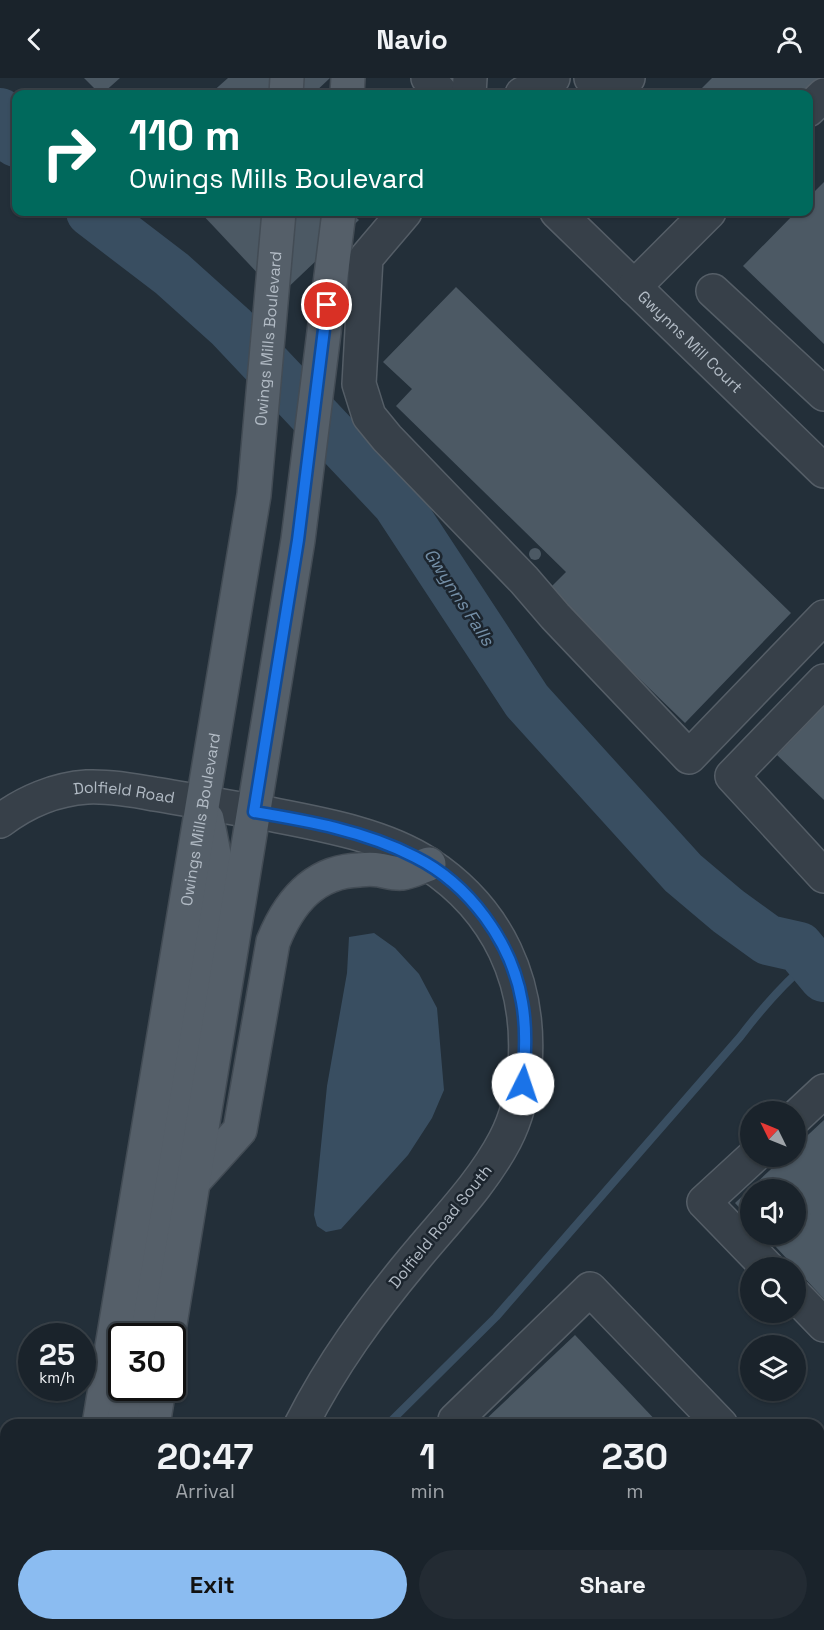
<!DOCTYPE html>
<style>
body{margin:0;font-family:"Space Grotesk",sans-serif;background:#232b33;color:#f1f3f6;height:100vh;display:flex;flex-direction:column;font-size:22px;white-space:nowrap}
*{box-sizing:border-box;margin:0}
p{font-size:20px;color:#9fa4a9}
.icon{flex:none;width:33px;height:33px;fill:none;stroke:currentColor;stroke-width:2;stroke-linecap:round;stroke-linejoin:round}
.map{position:relative;flex:1;overflow:hidden}
.sheet{position:absolute;left:0px;top:1341px;width:825px;height:212px;display:flex;flex-direction:column;background:#1a232b;border-radius:18px 18px 0 0;box-shadow:0 2px 4px #0004,0 0 0 2px #384047}
.sheet>*{flex:none}
.top-card{position:absolute;left:12px;top:12px;width:801px;height:126px;border-radius:12px;box-shadow:0 2px 4px #0004,0 0 0 2px #384047;background:#00695c;color:#fff;overflow:hidden}
.needle{width:39px;rotate:313deg}
.buttons{position:absolute;left:740px;top:1023px;display:grid;gap:12px}
.buttons a{display:grid;place-items:center;width:66px;height:66px;border-radius:50%;background:#1a232b;box-shadow:0 2px 4px #0004,0 0 0 2px #384047;font-size:30px}
.speed{position:absolute;left:18px;top:1245px;display:flex;gap:12px;font-size:30px;font-weight:700;text-align:center}
.speed>*{display:grid;place-content:center;width:78px;height:78px;border-radius:50%;background:#1a232b;box-shadow:0 2px 4px #0004,0 0 0 2px #384047;line-height:1}
.speed small{font-size:15px;font-weight:400}
.speed .limit{border:3px solid #111;border-radius:9px;background:#fff;color:#111}
.pin{position:absolute;display:grid;place-items:center;width:51px;height:51px;color:#fff;margin:-26px;border:3px solid #fff;border-radius:50%;box-shadow:0 2px 6px #0007}
.me{position:absolute;width:66px;margin:-33px;rotate:4deg;stroke-linejoin:round;filter:drop-shadow(0 0 4px #0008)}
.turn{display:flex;align-items:center;gap:21px;height:126px;padding:0 18px;font-size:27px}
.turn .icon{width:78px;height:78px;stroke-width:2.5}
.turn b{display:block;font-size:42px;line-height:51px}
.eta{display:flex;justify-content:space-evenly;align-items:center;height:102px;text-align:center}
.eta b{font-size:36px;font-weight:800;line-height:42px}
.primary-button{display:flex;gap:12px;margin-top:auto;padding:12px 18px}
.primary-button a{flex:1;height:69px;border-radius:36px;background:#8bbcf1;color:#111;font-size:24px;font-weight:800;line-height:69px;text-align:center}
.primary-button a+a{background:#232b33;color:#f1f3f6}
header{display:flex;justify-content:space-between;align-items:center;height:78px;padding:0 18px;background:#1a232b;font-size:27px;font-weight:800}
.map>svg:first-child{display:block}
.water{fill:#394e61}
.lines{fill:none;stroke-linecap:round;stroke-linejoin:round}
.stream{stroke:#394e61;stroke-width:8}
.river{stroke:#394e61;stroke-width:50}
.building{fill:#4c5964}
.minor-casing{stroke:#555e67;stroke-width:36}
.major-casing{stroke:#434c55;stroke-width:36}
.highway-casing{stroke:#424b54;stroke-width:36}
.minor{stroke:#374049;stroke-width:33}
.major{stroke:#555f69;stroke-width:33}
.highway{stroke:#6f6254;stroke-width:33}
.route-casing{stroke:#114b97;stroke-width:15}
.route{stroke:#1a73e8;stroke-width:10}
.labels{text-anchor:middle;stroke-width:5;stroke-linejoin:round;paint-order:stroke}
.street-label{font-size:16px;fill:#b2bbc5;stroke:#1c252e}
.water-label{font-size:18px;font-style:italic;fill:#748fa7;stroke:#1c252e}
</style>
<header><svg class="icon" aria-label="back" viewBox="0 0 24 24"><path d="M15 5l-7 7 7 7"/></svg>Navio<svg class="icon" aria-label="person" viewBox="0 0 24 24"><circle cx="12" cy="8" r="4"/><path d="M4 21q1-7 8-7t8 7"/></svg></header>
<div class="map">
<svg width="824" height="1552" viewBox="0 0 824 1552">
<rect width="100%" height="100%" fill="#232f39"/>
<polygon class="water" points="374,855 395,870 419,896 437,930 444,1012 432,1040 408,1077 341,1151 326,1154 317,1148 314,1137 327,1008 347,895 349,859"/>
<g class="lines">
<g class="stream">
<polyline points="0,41 3,40"/>
<path d="M387 1347 496 1239 740 959C762 930 783 906 810 883"/>
</g>
<g class="river">
<polyline points="0,35 16,64"/>
<polyline points="91,134 172,196 231,249 397,425 527,623 683,795 728,833 768,862 799,869 824,899"/>
</g>
</g>
<g class="building">
<polygon points="84,0 120,0 102,16 100,16"/>
<polygon points="228,0 330,0 313,16 210,16"/>
<polygon points="712,0 820,0 804,16 696,16"/>
<polygon points="824,104 824,266 743,188 796,134 808,134 808,120"/>
<polygon points="200,134 350,134 359,142 279,218"/>
<polygon points="456,209 791,535 685,645 548,512 566,494 396,328 412,311 383,284"/>
<circle cx="535" cy="476" r="6"/>
<polygon points="824,628 824,722 777,677"/>
<polygon points="824,1042 824,1221 764,1156 795,1156 795,1112 750,1112 750,1141 735,1125 785,1078 795,1078 795,1069"/>
<polygon points="575,1257 660,1347 485,1347 483,1344"/>
<polygon points="674,1546 718,1546 713,1552 680,1552"/>
</g>
<g class="lines">
<defs>
<g id="minor">
<polyline points="428,0 442,16"/>
<polyline points="591,0 625,4 628,0"/>
<polyline points="469,16 470,0"/>
<polyline points="522,16 553,0"/>
<polyline points="808,32 824,17"/>
<polyline points="405,134 366,180 359,306 369,338 387,360 524,502 555,538 689,679 824,539"/>
<path id="s1" d="M557 134 824 393"/>
<polyline points="634,209 709,134"/>
<polyline points="713,213 824,316"/>
<polyline points="824,603 732,698 824,798"/>
<path id="s2" d="M0 743C25 724 56 711 87 709 109 708 133 712 154 716 193 722 231 730 269 736 321 746 384 757 428 786 498 832 531 904 525 987 523 1012 517 1039 505 1062 482 1106 445 1143 414 1181 370 1234 332 1286 301 1347"/>
<polyline points="795,1040 824,1013"/>
<polyline points="754,1078 704,1124 768,1190"/>
<polyline points="795,1217 824,1247"/>
<polyline points="459,1347 455,1342 590,1211 721,1347"/>
<polyline points="819,1448 824,1453"/>
<polyline points="424,1546 430,1552"/>
<polyline points="652,1546 657,1552"/>
<polyline points="228,1552 229,1546"/>
</g>
<g id="major">
<polyline points="286,16 287,0"/>
<polyline points="347,16 348,0"/>
<path d="M194 1103 240 1052 273 864C289 824 314 793 360 792 367 791 373 791 379 792 386 793 395 796 402 795 411 794 420 789 429 786"/>
<polyline points="138,1258 216,786 207,741"/>
<polyline points="168,1258 298,462 339,134"/>
<path id="s3" d="M99 1347 254 417 279 134"/>
<polyline points="123,1347 130,1310"/>
<polyline points="153,1347 159,1310"/>
<polyline points="89,1552 90,1546"/>
</g>
<g id="highway">
<polyline points="135,1546 136,1552"/>
<polyline points="64,1552 65,1546"/>
</g>
</defs>
<use href="#minor" class="minor-casing"/>
<use href="#major" class="major-casing"/>
<use href="#highway" class="highway-casing"/>
<use href="#minor" class="minor"/>
<use href="#major" class="major"/>
<use href="#highway" class="highway"/>
</g>
<g class="lines">
<defs>
<path id="route" d="M327 227 298 462 254 734C308 743 365 753 415 779 469 806 512 864 522 924 527 951 525 978 523 1006"/>
</defs>
<use href="#route" class="route-casing"/>
<use href="#route" class="route"/>
</g>
<g class="labels">
<g class="street-label">
<text dy="6" stroke="none"><textPath href="#s3" startOffset="1100">Owings Mills Boulevard</textPath></text>
<text dy="6" stroke="none"><textPath href="#s1" startOffset="186">Gwynns Mill Court</textPath></text>
<text dy="6" stroke="none"><textPath href="#s2" startOffset="132">Dolfield Road</textPath></text>
<text dy="6" stroke="none"><textPath href="#s3" startOffset="614">Owings Mills Boulevard</textPath></text>
<text transform="translate(440 1148) rotate(-51)" y="6">Dolfield Road South</text>
</g>
<g class="water-label">
<text transform="translate(459 519) rotate(57)" y="6">Gwynns Falls</text>
</g>
</g>
</svg>
<div class="buttons">
<a><svg class="needle" viewBox="-14 -14 28 28"><path d="M0-13l5 13h-10z" fill="#e53935"/><path d="M0 13l5-13h-10z" fill="#9fa4a9"/></svg></a>
<a><svg class="icon" aria-label="sound" viewBox="0 0 24 24"><path d="M4 9h4l5-4v14l-5-4H4zM17 9q2 3 0 6"/></svg></a>
<a><svg class="icon" aria-label="search" viewBox="0 0 24 24"><circle cx="10" cy="10" r="6"/><path d="M15 15l6 6"/></svg></a>
<a><svg class="icon" aria-label="layers" viewBox="0 0 24 24"><path d="M12 4l9 5-9 5-9-5zM3 14l9 5 9-5"/></svg></a>
</div>
<div class="speed"><div>25<small>km/h</small></div><div class="limit">30</div></div>
<div class="pin" style="left:327px;top:227px;background:#d93025"><svg class="icon" aria-label="arrive" viewBox="0 0 24 24"><path d="M6 21V4h12l-3 4 3 4H6"/></svg></div>
<svg class="me" style="left:523px;top:1006px" viewBox="-20 -20 40 40"><circle r="19" fill="#fff"/><path d="M0-13L10 11 0 6-10 11z" fill="#1a73e8"/></svg>
<div class="top-card">
<div class="turn"><svg class="icon" aria-label="right" viewBox="0 0 24 24"><path d="M7 20v-9h11M14 6l5 5-5 5"/></svg><div><b>110 m</b>Owings Mills Boulevard</div></div>
</div>
<section class="sheet">
<div class="eta">
<div><b>20:47</b><p>Arrival</p></div>
<div><b>1</b><p>min</p></div>
<div><b>230</b><p>m</p></div>
</div>
<div class="primary-button"><a>Exit</a><a>Share</a></div>
</section>
</div>
